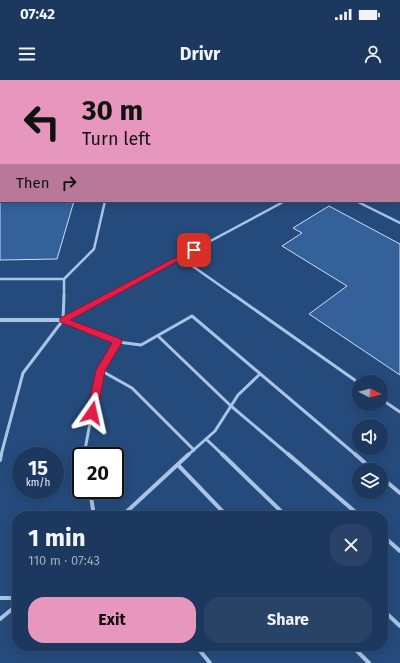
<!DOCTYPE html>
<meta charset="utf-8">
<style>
body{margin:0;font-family:"Fira Sans",sans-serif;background:#294367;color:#f1f3f6;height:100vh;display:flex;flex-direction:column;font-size:15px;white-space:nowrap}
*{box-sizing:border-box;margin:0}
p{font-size:13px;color:#a0acbc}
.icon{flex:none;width:22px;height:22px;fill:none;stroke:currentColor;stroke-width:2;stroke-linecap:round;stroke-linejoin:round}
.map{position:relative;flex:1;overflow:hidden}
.panel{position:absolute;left:12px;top:431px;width:376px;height:140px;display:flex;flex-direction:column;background:#1c385e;border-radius:16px;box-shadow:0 2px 10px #0003,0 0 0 1px #3a5273}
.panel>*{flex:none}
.guide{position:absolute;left:0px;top:0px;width:400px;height:122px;box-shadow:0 2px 10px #0003,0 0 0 1px #3a5273;background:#e797bd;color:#111;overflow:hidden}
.needle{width:26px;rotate:96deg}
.buttons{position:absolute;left:352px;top:295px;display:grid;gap:8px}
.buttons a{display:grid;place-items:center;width:36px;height:36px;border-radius:50%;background:#1c385e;box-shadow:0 2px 10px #0003,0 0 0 1px #3a5273;font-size:20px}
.speed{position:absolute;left:12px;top:367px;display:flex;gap:8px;font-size:20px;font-weight:700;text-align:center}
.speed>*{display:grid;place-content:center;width:52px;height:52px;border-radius:50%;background:#1c385e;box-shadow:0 2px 10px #0003,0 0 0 1px #3a5273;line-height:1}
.speed small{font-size:10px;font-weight:400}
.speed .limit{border:2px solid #111;border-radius:6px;background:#fff;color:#111}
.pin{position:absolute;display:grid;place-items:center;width:34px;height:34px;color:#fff;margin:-17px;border-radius:8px;box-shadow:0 2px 6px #0006}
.me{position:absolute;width:44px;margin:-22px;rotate:11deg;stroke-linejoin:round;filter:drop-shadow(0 0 3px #0008)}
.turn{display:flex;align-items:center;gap:14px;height:84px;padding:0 16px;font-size:18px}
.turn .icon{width:52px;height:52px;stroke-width:2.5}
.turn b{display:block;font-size:28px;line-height:34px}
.then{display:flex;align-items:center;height:38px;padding:0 16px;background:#0003;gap:8px;font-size:15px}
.round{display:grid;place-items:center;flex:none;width:42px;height:42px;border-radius:16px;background:#294367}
.overview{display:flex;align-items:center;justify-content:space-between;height:68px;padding:0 16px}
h1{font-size:24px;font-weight:700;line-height:30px}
.cta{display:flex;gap:8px;margin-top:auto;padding:8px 16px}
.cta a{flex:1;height:46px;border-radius:16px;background:#e797bd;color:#111;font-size:16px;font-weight:700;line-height:46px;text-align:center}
.cta a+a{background:#294367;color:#f1f3f6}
.status{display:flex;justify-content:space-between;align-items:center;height:28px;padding:0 20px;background:#1c385e;direction:ltr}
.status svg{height:11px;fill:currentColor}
header{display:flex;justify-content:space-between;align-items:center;height:52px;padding:0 16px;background:#1c385e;font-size:18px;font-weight:700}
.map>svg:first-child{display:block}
.building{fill:#35619a;stroke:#cddef4}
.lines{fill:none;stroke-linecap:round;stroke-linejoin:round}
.lane-far3{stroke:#aac4e5;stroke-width:2}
.lane-far2{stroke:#aac4e5;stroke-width:2.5}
.lane-far1{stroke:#aac4e5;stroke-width:3}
.lane{stroke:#aac4e5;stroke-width:4}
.street{stroke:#aac4e5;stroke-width:4}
.route{fill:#e11d48;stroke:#92132f}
</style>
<div class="status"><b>07:42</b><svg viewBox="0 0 49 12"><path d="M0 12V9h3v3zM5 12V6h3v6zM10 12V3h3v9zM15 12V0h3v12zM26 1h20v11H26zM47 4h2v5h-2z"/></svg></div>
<header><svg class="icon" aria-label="menu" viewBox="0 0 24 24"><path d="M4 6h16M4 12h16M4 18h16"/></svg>Drivr<svg class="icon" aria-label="person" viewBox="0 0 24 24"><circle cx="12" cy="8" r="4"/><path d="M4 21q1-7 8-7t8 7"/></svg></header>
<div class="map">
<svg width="400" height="583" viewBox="0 0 400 583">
<rect width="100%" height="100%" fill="#254b7d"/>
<g class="building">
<polygon points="0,121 74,121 57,179 0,180"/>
<polygon points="329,126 400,164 400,295 309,234 347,206 282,166 302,153 293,148"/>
</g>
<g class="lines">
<polyline class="lane-far3" points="43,1 78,0"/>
<g class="lane-far2">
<polyline points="356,121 400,143"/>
<polyline points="181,178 235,216"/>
<polyline points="0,199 64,199"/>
<polyline points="64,216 64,199 94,169 105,121"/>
<polyline points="108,216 285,121"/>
</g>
<g class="lane-far1">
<polyline points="234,215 359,303"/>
<polyline points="63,240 118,262 141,265 192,236 356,375"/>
<polyline points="63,240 64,215"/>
<polyline points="158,256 231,326 289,375"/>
<polyline points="100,290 132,308 194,370"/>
<polyline points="381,319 400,332"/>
<polyline points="206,359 223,375"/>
<polyline points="1,375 23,293 63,240 110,215"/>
<polyline points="84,375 100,290 118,262"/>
<polyline points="188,375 215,351 238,315 260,294"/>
</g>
<g class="lane">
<polyline points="222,374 286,436"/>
<polyline points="288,374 360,436"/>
<polyline points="355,374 373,390"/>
<polyline points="84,376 84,374"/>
<polyline points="0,380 1,374"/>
<polyline points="178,385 227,436"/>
<polyline points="381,397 400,413"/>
<polyline points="90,410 94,436"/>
<polyline points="122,436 189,374"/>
<polyline points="383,456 400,471"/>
<polyline points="0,518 17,518"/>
<polyline points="383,530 400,546"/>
<polyline points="0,539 17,525"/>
<polyline points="196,566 210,583"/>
<polyline points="352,566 369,583"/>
</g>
<polyline class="street" points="0,240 63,240"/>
</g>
<polygon class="route" points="192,169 198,170 70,240 121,259 122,262 105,291 97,333 92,337 88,336 87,333 96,290 112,263 60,242 60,238"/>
</svg>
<div class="buttons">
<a><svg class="needle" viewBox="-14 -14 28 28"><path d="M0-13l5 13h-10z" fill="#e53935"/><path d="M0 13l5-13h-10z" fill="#a0acbc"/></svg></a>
<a><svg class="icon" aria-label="sound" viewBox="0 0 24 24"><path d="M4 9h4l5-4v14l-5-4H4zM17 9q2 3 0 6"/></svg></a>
<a><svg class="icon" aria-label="layers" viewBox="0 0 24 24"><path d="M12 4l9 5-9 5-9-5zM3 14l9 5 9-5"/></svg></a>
</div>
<div class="speed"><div>15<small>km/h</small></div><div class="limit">20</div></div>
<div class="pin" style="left:194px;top:170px;background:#d93025"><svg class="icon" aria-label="arrive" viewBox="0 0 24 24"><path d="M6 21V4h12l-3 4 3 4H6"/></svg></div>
<svg class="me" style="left:92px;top:333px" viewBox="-20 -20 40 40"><path d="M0-17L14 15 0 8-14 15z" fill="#e11d48" stroke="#fff" stroke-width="4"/></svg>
<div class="guide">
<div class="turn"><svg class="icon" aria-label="left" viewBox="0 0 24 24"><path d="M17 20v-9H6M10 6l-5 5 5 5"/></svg><div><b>30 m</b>Turn left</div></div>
<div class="then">Then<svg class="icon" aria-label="right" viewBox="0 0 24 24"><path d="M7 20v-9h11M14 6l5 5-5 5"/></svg></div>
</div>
<section class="panel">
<div class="overview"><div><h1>1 min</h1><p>110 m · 07:43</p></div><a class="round"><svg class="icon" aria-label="close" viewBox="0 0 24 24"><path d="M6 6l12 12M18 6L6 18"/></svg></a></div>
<div class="cta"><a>Exit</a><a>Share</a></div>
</section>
</div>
